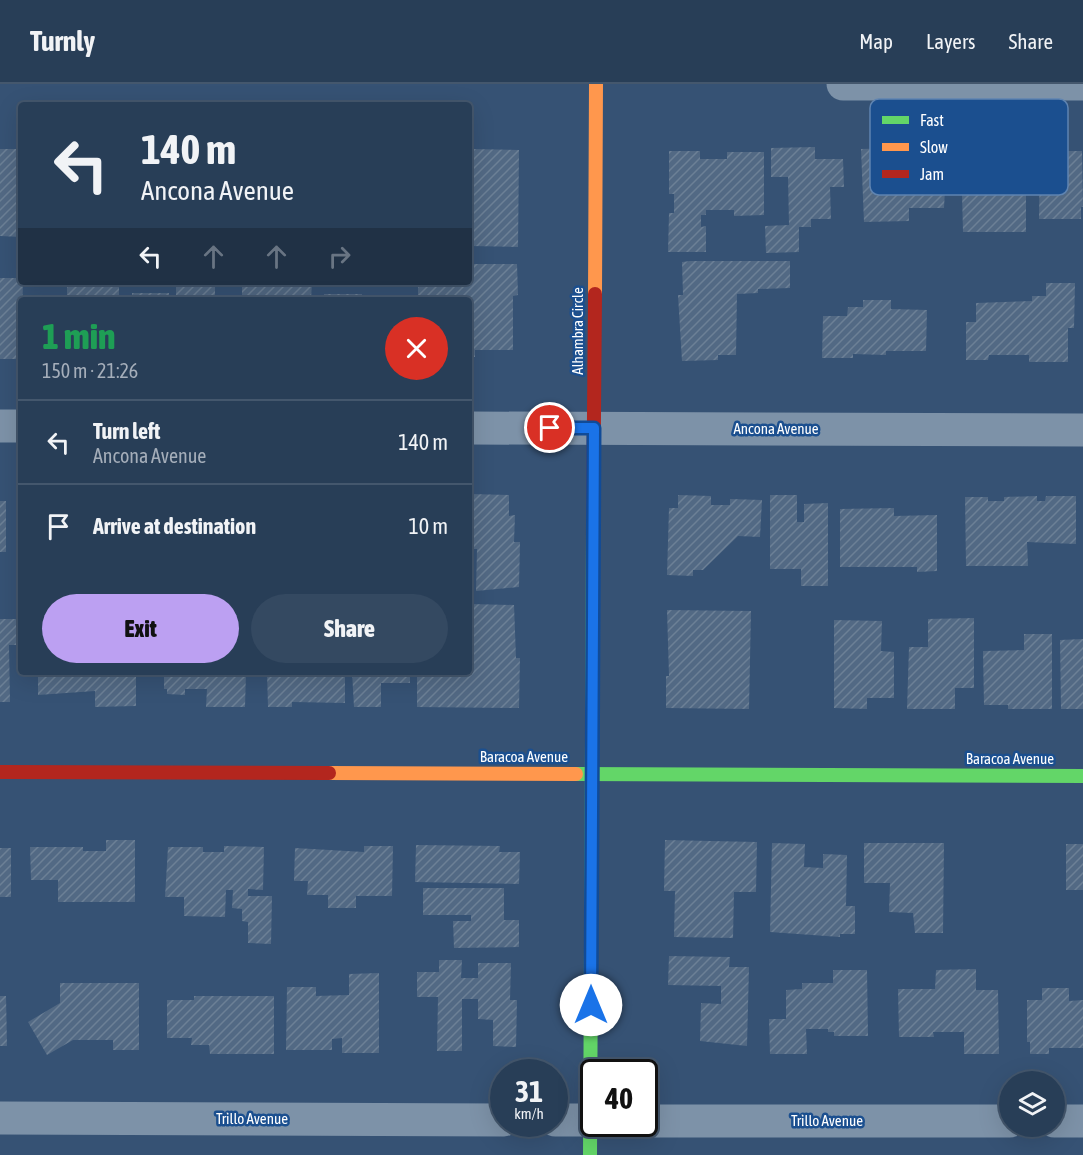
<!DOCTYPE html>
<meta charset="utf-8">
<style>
body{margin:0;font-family:"Asap Condensed",sans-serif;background:#344961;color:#f1f3f6;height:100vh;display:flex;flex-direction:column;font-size:22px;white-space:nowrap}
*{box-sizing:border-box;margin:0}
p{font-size:20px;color:#a5aeba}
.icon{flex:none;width:33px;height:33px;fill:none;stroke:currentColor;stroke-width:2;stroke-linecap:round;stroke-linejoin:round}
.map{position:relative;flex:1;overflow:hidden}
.side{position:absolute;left:18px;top:213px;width:454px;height:378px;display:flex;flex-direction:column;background:#283e57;border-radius:6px;box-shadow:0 6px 24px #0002,0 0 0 2px #44576d}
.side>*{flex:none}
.guide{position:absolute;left:18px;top:18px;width:454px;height:183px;border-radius:6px;box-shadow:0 6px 24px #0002,0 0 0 2px #44576d;background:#283e57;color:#f1f3f6;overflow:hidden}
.fabs{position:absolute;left:999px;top:987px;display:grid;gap:12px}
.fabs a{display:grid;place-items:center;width:66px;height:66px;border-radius:50%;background:#283e57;box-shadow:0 6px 24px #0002,0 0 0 2px #44576d;font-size:30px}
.speed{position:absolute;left:490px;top:975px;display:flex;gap:12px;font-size:30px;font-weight:700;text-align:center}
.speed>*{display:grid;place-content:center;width:78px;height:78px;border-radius:50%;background:#283e57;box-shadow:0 6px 24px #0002,0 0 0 2px #44576d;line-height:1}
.speed small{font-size:15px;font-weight:400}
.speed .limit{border:3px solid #111;border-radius:9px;background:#fff;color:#111}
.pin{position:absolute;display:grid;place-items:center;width:51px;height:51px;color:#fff;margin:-26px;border:3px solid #fff;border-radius:50%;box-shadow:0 2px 6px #0007}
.me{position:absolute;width:66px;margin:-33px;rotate:0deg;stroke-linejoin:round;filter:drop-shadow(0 0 4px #0008)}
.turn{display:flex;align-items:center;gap:21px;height:126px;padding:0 24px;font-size:27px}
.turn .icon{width:78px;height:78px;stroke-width:2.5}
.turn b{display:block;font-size:42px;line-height:51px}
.lanes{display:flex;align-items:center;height:57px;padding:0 24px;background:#0003;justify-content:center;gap:30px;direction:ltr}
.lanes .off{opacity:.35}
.round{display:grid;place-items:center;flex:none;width:63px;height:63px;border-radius:32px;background:#344961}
.summary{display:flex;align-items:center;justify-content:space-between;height:102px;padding:0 24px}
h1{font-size:36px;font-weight:800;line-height:45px;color:#1e9e55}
.primary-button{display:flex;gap:12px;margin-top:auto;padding:12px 24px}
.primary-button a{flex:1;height:69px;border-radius:36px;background:#bca0f2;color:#111;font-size:24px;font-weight:800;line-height:69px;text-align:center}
.primary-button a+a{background:#344961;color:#f1f3f6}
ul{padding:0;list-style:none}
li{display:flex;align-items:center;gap:18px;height:84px;padding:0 24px;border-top:2px solid #44576d}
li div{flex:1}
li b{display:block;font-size:22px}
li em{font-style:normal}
header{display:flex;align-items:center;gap:36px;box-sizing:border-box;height:84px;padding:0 30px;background:#283e57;border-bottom:2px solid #44576d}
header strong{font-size:28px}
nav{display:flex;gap:33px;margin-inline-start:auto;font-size:21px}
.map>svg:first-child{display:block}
.building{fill:url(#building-hatch)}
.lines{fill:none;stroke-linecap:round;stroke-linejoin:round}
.street{stroke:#7d92a8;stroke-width:33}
.fast{stroke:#63d668;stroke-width:14}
.slow{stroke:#ff974d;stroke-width:14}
.jam{stroke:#b3261e;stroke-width:14}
.route-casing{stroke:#114b97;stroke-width:15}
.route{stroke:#1a73e8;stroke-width:10}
.labels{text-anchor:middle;stroke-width:5;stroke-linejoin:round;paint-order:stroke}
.street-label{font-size:15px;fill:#fff;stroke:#1b4f8f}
.key{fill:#1b4f8f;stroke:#5f84b1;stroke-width:1.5}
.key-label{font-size:16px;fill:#fff}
</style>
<header>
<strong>Turnly</strong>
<nav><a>Map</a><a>Layers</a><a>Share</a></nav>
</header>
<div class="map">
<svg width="1083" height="1071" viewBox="0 0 1083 1071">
<defs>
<pattern id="building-hatch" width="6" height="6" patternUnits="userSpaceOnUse" patternTransform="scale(1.5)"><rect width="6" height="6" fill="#526984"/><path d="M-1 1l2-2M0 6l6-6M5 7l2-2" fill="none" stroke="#6c8096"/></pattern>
</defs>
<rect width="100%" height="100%" fill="#365274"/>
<g class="building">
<polygon points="815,63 815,75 843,75 844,103 830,103 831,135 811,135 811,143 799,143 799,168 766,169 765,142 789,141 788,93 771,93 771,64"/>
<polygon points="898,64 898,80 910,80 910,69 947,68 944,124 909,124 909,137 864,138 861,65"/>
<polygon points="0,65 21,65 21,153 0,152"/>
<polygon points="470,65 519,66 518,163 470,162"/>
<polygon points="669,67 700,67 700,75 727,75 727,68 764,68 764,131 734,132 734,126 706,126 706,131 701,131 701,143 706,142 706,168 668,168 669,129 674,129 674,110 669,110"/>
<polygon points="1040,67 1082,67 1083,123 1081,123 1081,135 1039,135"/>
<polygon points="961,72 996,72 995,96 1026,96 1026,148 963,148"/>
<polygon points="690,177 790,177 790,204 758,205 758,209 737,210 736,271 718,271 718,276 682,277 678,211 683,211 682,178"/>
<polygon points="470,180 517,180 518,211 513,212 513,266 475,266 475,273 470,273 470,216 418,214 418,198 470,198"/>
<polygon points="0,194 21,194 23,198 21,275 0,275"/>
<rect x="67" y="198" width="52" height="18"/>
<rect x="176" y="198" width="39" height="18"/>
<polygon points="242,198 312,198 311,216 242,216"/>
<polygon points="1046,199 1075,199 1074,244 1068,244 1068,278 1029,278 1029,271 989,271 988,276 966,276 966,238 976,238 976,219 1032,217 1032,212 1046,212"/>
<rect x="132" y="209" width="37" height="7"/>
<rect x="324" y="210" width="38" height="6"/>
<polygon points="863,216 891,216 891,225 927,226 926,267 886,267 886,271 853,270 853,274 822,274 823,232 847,232 848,223 863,223"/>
<polygon points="470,410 509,411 509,432 515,431 514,458 520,458 519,503 476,507 477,465 470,465"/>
<polygon points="678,411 711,412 711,421 730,421 730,415 762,416 760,453 738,452 703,486 693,486 693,492 667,491 669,424 678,424"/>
<polygon points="770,411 797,411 797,438 804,438 804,420 828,419 828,502 801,502 801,485 770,485"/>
<polygon points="1037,412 1037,417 1045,417 1046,412 1076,412 1076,460 1027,458 1028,482 966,482 965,413 988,413 988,417 1004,417 1004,413"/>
<rect x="0" y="417" width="6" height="51"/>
<polygon points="894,424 894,432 937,431 937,487 917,488 917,483 840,483 840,425"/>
<polygon points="470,520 514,521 516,574 520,574 519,624 417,623 417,592 433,593 433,588 470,588"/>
<polygon points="667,526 751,527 749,625 666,624 666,592 669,592"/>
<polygon points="974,534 974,604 955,604 955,625 907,625 909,563 928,563 928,535"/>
<polygon points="0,535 21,535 21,561 9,561 10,618 0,618"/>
<polygon points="834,536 882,537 881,567 894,568 894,614 867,614 867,625 834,624"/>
<polygon points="1024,550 1052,550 1052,625 1008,625 1008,621 984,621 983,567 1024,566"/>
<polygon points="1083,555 1083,625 1061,625 1060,556"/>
<polygon points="38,588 136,588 136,622 95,623 95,607 38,611"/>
<polygon points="164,588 246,588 245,623 206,623 207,605 185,605 185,611 167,610 167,605 164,605"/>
<polygon points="267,588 345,588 345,619 292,618 292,623 268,623"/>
<polygon points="352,588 410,588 410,599 381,599 381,623 354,623"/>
<polygon points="106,756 135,756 135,818 58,818 58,796 31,796 30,763 83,763 83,767 106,767"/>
<polygon points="665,756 757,758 756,808 734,808 733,854 674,853 675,807 664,807"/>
<polygon points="772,759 805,760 804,783 823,784 823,770 847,771 846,822 855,822 855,850 840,850 840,853 770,848"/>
<polygon points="864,759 944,759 943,849 915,849 913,829 889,828 890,799 864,799"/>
<rect x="1066" y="760" width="17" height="46"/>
<polygon points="416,761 500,762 499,768 520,768 519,800 415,798"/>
<polygon points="224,762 264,763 263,806 248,805 248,812 272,812 271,860 248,859 248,838 242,837 242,825 232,824 233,806 226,806 225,833 184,832 184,813 165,813 168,763 203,763 203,768 224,768"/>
<polygon points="364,762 393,762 392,812 356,812 356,824 328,824 328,811 307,811 308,797 294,797 295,764 364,768"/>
<rect x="0" y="764" width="11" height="49"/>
<polygon points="423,804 504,804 504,836 519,836 519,863 454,864 453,837 471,837 471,831 423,831"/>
<polygon points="669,872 730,873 729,883 749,883 747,962 700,957 701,919 721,920 721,902 668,901"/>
<polygon points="439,876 462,876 461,894 478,894 478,879 511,879 510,916 517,916 516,963 493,962 493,936 478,935 478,915 462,915 462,967 437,967 438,913 417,913 417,888 439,888"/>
<polygon points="976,885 976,906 998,906 999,970 964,970 964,948 933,948 934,953 899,953 898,905 935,905 936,886"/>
<polygon points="833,886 867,886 868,952 834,952 834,948 828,948 828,945 806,945 807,970 770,970 769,935 786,935 786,906 802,905 802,899 833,899"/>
<polygon points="379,889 379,969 342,969 342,954 332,955 332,966 286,966 287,903 316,903 316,912 349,911 349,890"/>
<polygon points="60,899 139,899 139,966 113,966 113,956 73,956 47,971 28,938 60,919"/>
<polygon points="1042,904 1069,904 1069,917 1083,916 1083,964 1049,964 1049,970 1030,970 1030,958 1027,958 1027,916 1042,916"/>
<polygon points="0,912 6,912 7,962 0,962"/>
<polygon points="194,912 274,912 274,970 210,970 209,961 191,961 192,954 167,954 167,916 194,916"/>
</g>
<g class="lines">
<g class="street">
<polyline points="843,0 1083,0"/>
<polyline points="0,342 21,342"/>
<polyline points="470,344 1083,346"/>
<polyline points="0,1034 504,1036"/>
<polyline points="555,1036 594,1036"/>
<polyline points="645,1037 1010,1037"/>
<polyline points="1054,1037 1083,1037"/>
</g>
<g class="fast">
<polyline points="576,690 1083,692"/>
<polyline points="590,1071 593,449"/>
</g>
<g class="slow">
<polyline points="595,210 596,0"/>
<polyline points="329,689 576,690"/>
</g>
<g class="jam">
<polyline points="593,449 595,210"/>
<polyline points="0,688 329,689"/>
</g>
</g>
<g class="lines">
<defs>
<polyline id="route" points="550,344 594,344 591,921"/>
</defs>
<use href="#route" class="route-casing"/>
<use href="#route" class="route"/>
</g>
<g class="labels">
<g class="street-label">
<text transform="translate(578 247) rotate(-90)" y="5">Alhambra Circle</text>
<text x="776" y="350">Ancona Avenue</text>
<text x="524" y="678">Baracoa Avenue</text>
<text x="1010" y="680">Baracoa Avenue</text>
<text x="252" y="1040">Trillo Avenue</text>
<text x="827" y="1042">Trillo Avenue</text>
</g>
</g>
<rect x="870" y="15" width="198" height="96" rx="9" class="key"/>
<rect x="882" y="32" width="27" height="8" fill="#63d668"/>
<rect x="882" y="59" width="27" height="8" fill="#ff974d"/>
<rect x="882" y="86" width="27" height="8" fill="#b3261e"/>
<g class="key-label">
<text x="920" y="42">Fast</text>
<text x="920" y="69">Slow</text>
<text x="920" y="96">Jam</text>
</g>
</svg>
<div class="fabs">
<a><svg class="icon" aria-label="layers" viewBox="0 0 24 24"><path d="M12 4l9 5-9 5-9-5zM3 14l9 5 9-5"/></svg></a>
</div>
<div class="speed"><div>31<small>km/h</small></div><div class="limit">40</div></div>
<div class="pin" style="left:550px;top:344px;background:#d93025"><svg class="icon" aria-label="arrive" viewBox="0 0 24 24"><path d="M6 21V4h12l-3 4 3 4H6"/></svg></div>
<svg class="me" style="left:591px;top:921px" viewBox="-20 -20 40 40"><circle r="19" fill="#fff"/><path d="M0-13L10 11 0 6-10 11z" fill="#1a73e8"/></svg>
<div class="guide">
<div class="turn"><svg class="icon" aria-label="left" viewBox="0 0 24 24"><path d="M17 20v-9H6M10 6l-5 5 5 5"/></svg><div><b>140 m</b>Ancona Avenue</div></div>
<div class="lanes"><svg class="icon" aria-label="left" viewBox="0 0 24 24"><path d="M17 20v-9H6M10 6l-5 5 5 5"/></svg><svg class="icon off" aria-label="ahead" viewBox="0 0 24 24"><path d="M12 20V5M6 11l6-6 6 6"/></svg><svg class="icon off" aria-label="ahead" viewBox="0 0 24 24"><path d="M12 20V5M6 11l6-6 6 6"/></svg><svg class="icon off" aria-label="right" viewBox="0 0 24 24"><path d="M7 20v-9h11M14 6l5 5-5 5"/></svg></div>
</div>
<section class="side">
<div class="summary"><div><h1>1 min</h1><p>150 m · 21:26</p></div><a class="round" style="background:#d93025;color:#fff"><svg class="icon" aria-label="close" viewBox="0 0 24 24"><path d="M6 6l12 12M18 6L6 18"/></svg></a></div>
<ul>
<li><svg class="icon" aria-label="left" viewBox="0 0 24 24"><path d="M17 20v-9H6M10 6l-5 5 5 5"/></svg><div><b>Turn left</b><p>Ancona Avenue</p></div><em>140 m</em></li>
<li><svg class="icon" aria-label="arrive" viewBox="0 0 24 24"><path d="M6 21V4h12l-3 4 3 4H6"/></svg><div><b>Arrive at destination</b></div><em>10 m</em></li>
</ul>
<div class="primary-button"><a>Exit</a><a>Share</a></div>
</section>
</div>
